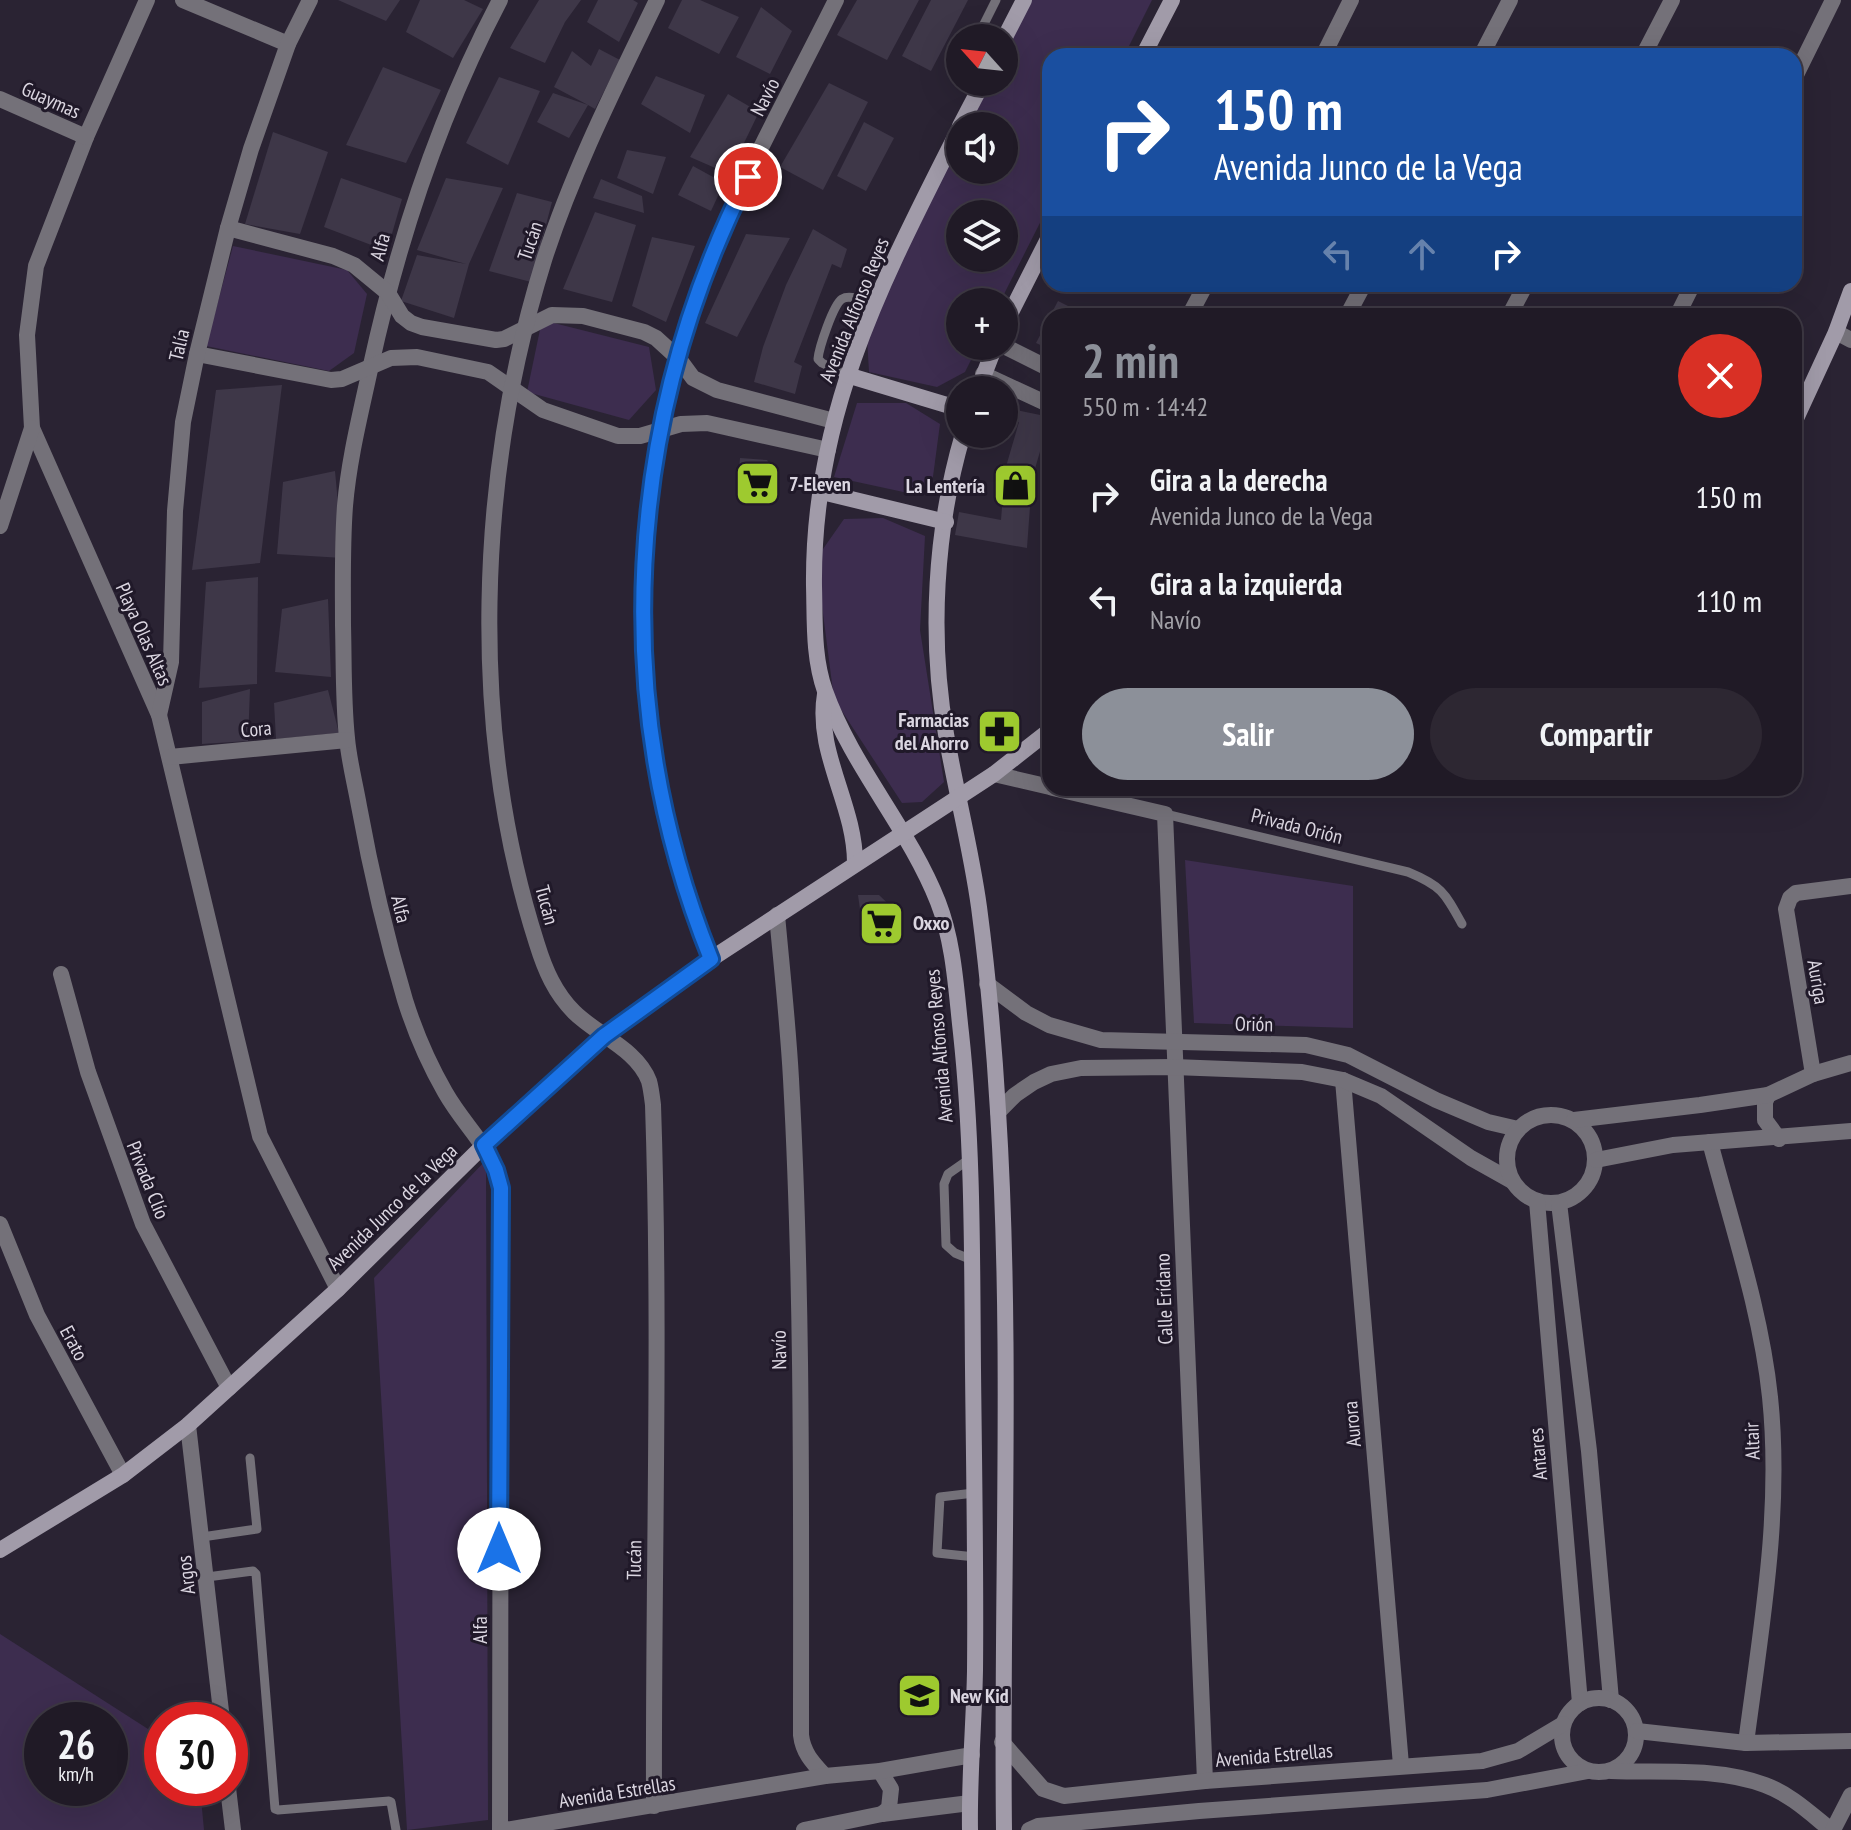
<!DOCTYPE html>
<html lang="es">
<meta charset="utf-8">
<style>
body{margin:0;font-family:"PT Sans Narrow",sans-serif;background:#2d2732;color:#f1f3f6;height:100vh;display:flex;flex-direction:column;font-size:30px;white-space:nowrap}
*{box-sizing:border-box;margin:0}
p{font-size:26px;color:#a2a1a7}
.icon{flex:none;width:44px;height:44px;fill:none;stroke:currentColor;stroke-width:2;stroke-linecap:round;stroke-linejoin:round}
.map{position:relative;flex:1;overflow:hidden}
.drawer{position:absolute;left:1042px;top:308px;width:760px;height:488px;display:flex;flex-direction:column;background:#201a26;border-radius:24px;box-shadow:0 8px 32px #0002,0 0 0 2px #3d3843}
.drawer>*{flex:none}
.top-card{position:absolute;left:1042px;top:48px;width:760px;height:244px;border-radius:24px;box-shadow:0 8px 32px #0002,0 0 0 2px #3d3843;background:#1a4fa0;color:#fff;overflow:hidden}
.needle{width:52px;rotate:297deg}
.buttons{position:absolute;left:946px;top:24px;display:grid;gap:16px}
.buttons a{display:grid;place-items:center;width:72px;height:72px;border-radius:50%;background:#201a26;box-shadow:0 8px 32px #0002,0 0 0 2px #3d3843;font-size:40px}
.speed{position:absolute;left:24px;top:1702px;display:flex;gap:16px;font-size:40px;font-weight:700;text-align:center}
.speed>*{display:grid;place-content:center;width:104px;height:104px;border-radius:50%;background:#201a26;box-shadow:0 8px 32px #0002,0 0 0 2px #3d3843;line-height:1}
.speed small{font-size:20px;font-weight:400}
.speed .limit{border:12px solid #d22;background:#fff;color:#111}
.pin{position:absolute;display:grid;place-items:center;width:68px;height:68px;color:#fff;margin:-34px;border:4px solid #fff;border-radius:50%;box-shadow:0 2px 8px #0007}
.me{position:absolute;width:88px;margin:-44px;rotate:0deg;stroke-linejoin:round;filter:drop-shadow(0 0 6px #0008)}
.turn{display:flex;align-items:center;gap:28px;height:168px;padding:0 40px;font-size:36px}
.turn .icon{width:104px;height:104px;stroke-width:2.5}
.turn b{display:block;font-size:56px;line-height:68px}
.lanes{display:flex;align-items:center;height:76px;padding:0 40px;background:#0003;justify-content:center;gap:40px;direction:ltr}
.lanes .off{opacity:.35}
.round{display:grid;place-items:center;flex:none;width:84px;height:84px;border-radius:42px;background:#2d2732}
.overview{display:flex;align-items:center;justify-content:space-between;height:136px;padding:0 40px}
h1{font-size:48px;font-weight:600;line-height:60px;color:#8c9099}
.button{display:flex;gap:16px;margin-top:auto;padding:16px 40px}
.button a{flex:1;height:92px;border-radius:48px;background:#8c9099;color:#fff;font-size:32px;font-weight:600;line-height:92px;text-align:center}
.button a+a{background:#2d2732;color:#f1f3f6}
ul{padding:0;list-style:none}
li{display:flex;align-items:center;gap:24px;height:104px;padding:0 40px}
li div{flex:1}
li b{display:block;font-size:30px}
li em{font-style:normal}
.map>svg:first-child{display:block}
.green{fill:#3d2d4f;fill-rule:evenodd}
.building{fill:#3e3748}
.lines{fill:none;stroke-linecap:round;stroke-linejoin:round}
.lane{stroke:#747179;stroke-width:9}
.street{stroke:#747179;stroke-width:16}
.secondary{stroke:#a19ba9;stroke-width:16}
.route-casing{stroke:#114b97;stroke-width:20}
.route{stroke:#1a73e8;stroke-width:14}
.labels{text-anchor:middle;stroke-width:6;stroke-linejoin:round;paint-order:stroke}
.street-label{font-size:20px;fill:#dbd6e1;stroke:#201929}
.poi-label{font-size:20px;font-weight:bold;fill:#dbd6e1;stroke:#201929;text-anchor:start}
</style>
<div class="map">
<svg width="1851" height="1830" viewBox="0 0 1851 1830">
<rect width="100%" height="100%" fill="#2a2333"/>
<g class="green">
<path d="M1031 0H1152L1124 56H1050V203L1000 302H960V346H978L965 372 937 387 869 372 866 321 960 138V170H1004V126H966L989 82H1004V52ZM960 214H1004V258H960Z"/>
<polygon points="233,246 347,270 367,294 354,353 329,371 206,346"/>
<polygon points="542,320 649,347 656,390 629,420 527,392"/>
<polygon points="857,403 906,403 940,424 932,484 908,493 834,477"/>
<polygon points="883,518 925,536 920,630 944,782 922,802 902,803 834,699 816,559 844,519"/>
<polygon points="1185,860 1353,886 1353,1028 1194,1023"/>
<polygon points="486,1160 488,1820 407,1830 374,1278"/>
<path d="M0 1634 162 1738V1788H200L204 1830H0ZM110 1720V1788H42V1720Z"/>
</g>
<g class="building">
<polygon points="338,0 400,0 386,21"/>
<polygon points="420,0 464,0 483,9 453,58 406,32"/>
<polygon points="539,0 581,0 565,22 545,63 510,48"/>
<polygon points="598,0 633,0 638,3 619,42 587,22"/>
<polygon points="682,0 700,0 739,17 719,54 668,28"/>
<polygon points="857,0 919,0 887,60 837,35"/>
<polygon points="931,0 968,0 931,71 902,56"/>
<polygon points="761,7 792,31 770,74 736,57"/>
<polygon points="599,49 620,60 595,109 588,105 569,138 537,122 553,93 588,105 554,87 572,51 591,66"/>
<polygon points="383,67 441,90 406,163 346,145"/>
<polygon points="656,76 705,95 690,133 641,104"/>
<polygon points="499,77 540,91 508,165 466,143"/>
<polygon points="829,83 868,102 823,190 780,167"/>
<polygon points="728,94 759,112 729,174 690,157"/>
<polygon points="864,122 894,138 866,191 837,176"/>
<polygon points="273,132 328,152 300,234 245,224"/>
<polygon points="627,150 666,157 653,194 617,178"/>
<polygon points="693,166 724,183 711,211 678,195"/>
<polygon points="341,178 402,199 387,251 324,227"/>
<polygon points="446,178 503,188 469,264 454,318 401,301 417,255 466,264 417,250"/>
<polygon points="601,179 642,196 644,213 593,198"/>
<polygon points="517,193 552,202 531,282 489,271"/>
<polygon points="595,212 636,225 612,302 563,289"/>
<polygon points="813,229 847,249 841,268 832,264 794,362 802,366 795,394 754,382 763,347 786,285"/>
<polygon points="746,234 790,238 737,337 705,323"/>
<polygon points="652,237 695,246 666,322 632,306"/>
<polygon points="1058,301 1088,316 1050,316 1049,349 1036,343"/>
<polygon points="282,385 260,563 192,570 216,390"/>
<polygon points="1007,408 1050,417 1032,479 1027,548 955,535 959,512 1001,520 1005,470 1019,422 1004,418"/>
<polygon points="740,458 767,460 778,475 776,495 737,492"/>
<polygon points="335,471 343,558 277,554 283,482"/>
<polygon points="258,577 257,684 199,688 206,582"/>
<polygon points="328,599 331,677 275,672 282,609"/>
<polygon points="250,689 248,741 202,744 202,702"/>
<polygon points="328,690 339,733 276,739 274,703"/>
<polygon points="858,895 879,895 900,915 903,932 864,938"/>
</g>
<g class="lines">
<g class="lane">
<polyline points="977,38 996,0"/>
<path d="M847 375 822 363 818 359C819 348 833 305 842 299 850 294 865 301 873 304"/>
<path d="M1165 814 1408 872C1442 886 1445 893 1462 924"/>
<polyline points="968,1160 948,1174 944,1184 946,1245 955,1253 972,1260"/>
<polyline points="974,1493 940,1497 937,1553 975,1557"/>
<polyline points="202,1537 257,1529 250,1458"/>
<polyline points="207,1577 253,1571 256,1574 275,1809 278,1810 389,1801 391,1802 396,1830"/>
</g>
<g class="street">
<polyline points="147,0 86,137 36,266 27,335 32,428 159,715 260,1136 338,1289"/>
<polyline points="183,0 288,44"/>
<path d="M500 0C439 116 399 237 371 365 361 412 349 458 345 506 342 546 343 586 343 625 344 663 343 700 347 738 349 761 355 783 359 806 371 872 386 936 405 1000 415 1032 429 1064 445 1092 466 1129 491 1145 501 1188L500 1830"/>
<polyline points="1323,56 1351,0"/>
<polyline points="1481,56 1510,0"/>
<polyline points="1643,56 1672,0"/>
<polyline points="1794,79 1833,0"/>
<polyline points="0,99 86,137"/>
<polyline points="228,228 333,256 354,265 388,293 402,316 411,323 422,327 496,340 504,339 552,315 583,316 644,332 656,338 679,359 693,378 717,390 834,421"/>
<polyline points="1189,316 1206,284"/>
<polyline points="1347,316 1364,284"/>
<polyline points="1509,316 1526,284"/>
<polyline points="1677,316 1693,284"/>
<polyline points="1836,332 1851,340"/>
<polyline points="1004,346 1050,369"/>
<polyline points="197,354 331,380 342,379 391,358 417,357 488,372 543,410 618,436 640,436 681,424 707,423 828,450"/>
<polyline points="983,374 1050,405"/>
<polyline points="0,526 32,428"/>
<polyline points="159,715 171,662 175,511 183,422 197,354 228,228 251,149 288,44 310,0"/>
<polyline points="170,757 347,740"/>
<polyline points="994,774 1050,787"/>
<polyline points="1053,788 1165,814 1205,1781"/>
<path d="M777 915C782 970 788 1024 791 1079 803 1297 801 1516 801 1735 803 1753 813 1763 825 1776"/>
<path d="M711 959C620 734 621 481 712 256 747 168 794 85 836 0"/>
<polyline points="61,974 88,1072 143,1224 229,1388"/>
<polyline points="987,984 1026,1013 1049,1025 1101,1040 1306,1045 1348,1055 1436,1100 1488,1122 1518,1129"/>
<polyline points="1813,1074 1786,909 1790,898 1796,893 1851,886"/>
<polyline points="1343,1080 1401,1765"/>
<polyline points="1768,1095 1765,1102 1765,1120 1779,1139"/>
<polyline points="998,1112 1015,1095 1034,1082 1051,1074 1081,1068 1174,1067 1302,1072 1343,1080 1381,1096 1471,1158 1512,1181"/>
<circle cx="1551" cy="1159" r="44"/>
<polyline points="1574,1120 1700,1105 1768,1095 1813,1074 1851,1063"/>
<path d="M1710 1142C1732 1226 1761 1311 1770 1397 1782 1513 1761 1628 1746 1743"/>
<polyline points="1596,1160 1673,1145 1851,1131"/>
<polyline points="1537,1201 1580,1703"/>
<polyline points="1559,1203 1589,1451 1611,1700"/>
<polyline points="0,1224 37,1315 123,1475"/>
<polyline points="188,1425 222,1720"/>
<circle cx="1599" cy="1735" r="37"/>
<polyline points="1637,1731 1746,1743 1851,1741"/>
<polyline points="1002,1742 1043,1789 1064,1796 1205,1781 1482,1761 1518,1751 1563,1724"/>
<polyline points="880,1771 891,1789 889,1808 882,1814"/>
<path d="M1611 1771C1661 1773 1718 1767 1765 1785 1790 1794 1811 1814 1831 1830"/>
<polyline points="228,1788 233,1830"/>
<path d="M654 1806C653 1572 661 1338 653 1105 652 1097 651 1088 649 1081 637 1049 597 1035 574 1012 555 993 545 970 537 944 468 729 477 475 544 260 573 170 616 85 657 0"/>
<polyline points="505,1830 825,1776 880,1771 972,1755"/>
<polyline points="804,1830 882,1814 970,1803"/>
<polyline points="1029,1830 1038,1826 1199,1811 1487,1790 1588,1771"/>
<polyline points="1833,1830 1851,1795"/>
</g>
<g class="secondary">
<polyline points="1004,39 1024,0"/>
<polyline points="1143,56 1172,0"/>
<polyline points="960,126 983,82"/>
<path d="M960 127C884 278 812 411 814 586 815 621 813 657 825 691 852 767 909 828 938 902 954 943 956 989 961 1033 973 1144 972 1257 973 1369 974 1470 976 1570 975 1671 974 1724 969 1777 970 1830"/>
<polyline points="1004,326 1050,235"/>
<polyline points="847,375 960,409"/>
<polyline points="978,390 995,346"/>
<polyline points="1794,423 1836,332 1851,291"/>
<path d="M963 434C935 529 929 637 946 734 956 792 971 849 979 907 988 975 994 1043 998 1111 1013 1350 1001 1591 1004 1830"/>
<polyline points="822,492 946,522"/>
<path d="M825 694C815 753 855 804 855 863"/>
<polyline points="0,1550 123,1475 188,1425 338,1289 484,1145 604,1036 711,959 994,774 1050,730"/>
</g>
</g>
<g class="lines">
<defs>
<path id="route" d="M499 1549 501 1188 496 1170 484 1145 604 1036 711 959C608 704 624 422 748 177"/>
</defs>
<use href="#route" class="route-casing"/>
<use href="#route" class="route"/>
</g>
<defs>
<symbol id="supermarket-square" viewBox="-11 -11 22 22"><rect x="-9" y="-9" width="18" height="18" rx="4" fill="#9eca2f" stroke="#201929"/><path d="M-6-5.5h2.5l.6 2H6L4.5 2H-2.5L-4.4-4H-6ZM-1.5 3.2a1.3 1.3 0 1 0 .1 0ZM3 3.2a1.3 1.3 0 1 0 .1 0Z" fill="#111"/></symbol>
<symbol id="shop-square" viewBox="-11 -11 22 22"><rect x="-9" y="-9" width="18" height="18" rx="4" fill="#9eca2f" stroke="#201929"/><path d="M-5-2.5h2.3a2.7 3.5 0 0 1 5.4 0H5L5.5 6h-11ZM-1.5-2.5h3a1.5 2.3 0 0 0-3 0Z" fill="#111"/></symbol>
<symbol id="pharmacy-square" viewBox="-11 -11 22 22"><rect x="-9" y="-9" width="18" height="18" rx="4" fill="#9eca2f" stroke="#201929"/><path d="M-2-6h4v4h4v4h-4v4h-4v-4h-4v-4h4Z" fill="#111"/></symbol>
<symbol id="school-square" viewBox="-11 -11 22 22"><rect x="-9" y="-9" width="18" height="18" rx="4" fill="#9eca2f" stroke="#201929"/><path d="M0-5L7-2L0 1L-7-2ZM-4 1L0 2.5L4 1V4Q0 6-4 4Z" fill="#111"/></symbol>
</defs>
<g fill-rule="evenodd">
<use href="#supermarket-square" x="732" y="458" width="51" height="51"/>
<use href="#shop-square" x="990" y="460" width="51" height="51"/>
<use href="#pharmacy-square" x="974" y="706" width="51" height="51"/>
<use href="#supermarket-square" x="856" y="898" width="51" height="51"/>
<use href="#school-square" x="894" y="1670" width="51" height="51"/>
</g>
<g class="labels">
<g class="street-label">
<text transform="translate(765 97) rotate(-63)" y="7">Navío</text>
<text transform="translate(51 100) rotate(24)" y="7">Guaymas</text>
<text transform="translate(530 241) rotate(-71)" y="7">Tucán</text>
<text transform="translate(380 247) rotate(-75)" y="7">Alfa</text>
<text transform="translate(854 310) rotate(-68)" y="7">Avenida Alfonso Reyes</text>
<text transform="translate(179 345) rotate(-77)" y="7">Talía</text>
<text transform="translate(144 634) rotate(66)" y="7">Playa Olas Altas</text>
<text transform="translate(256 729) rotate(-5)" y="7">Cora</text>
<text transform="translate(1297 826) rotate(14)" y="7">Privada Orión</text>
<text transform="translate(547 905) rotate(75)" y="7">Tucán</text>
<text transform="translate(401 909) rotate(76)" y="7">Alfa</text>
<text transform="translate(1818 982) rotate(80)" y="7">Auriga</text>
<text transform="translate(1254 1024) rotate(1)" y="7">Orión</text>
<text transform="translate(939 1046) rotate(-95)" y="7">Avenida Alfonso Reyes</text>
<text transform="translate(148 1180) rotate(68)" y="7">Privada Clío</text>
<text transform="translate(392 1207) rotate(-44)" y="7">Avenida Junco de la Vega</text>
<text transform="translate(1164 1299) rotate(-92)" y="7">Calle Erídano</text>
<text transform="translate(74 1343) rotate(62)" y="7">Erato</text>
<text transform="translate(779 1350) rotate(-91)" y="7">Navío</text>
<text transform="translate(1352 1424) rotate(-95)" y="7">Aurora</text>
<text transform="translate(1752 1441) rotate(-92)" y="7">Altair</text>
<text transform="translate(1538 1454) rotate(-95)" y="7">Antares</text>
<text transform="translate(634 1560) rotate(-89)" y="7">Tucán</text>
<text transform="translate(186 1575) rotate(-97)" y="7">Argos</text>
<text transform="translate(480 1630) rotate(-90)" y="7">Alfa</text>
<text transform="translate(1274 1755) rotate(-5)" y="7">Avenida Estrellas</text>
<text transform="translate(617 1792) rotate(-9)" y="7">Avenida Estrellas</text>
</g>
<g class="poi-label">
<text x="789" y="491">7-Eleven</text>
<text x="985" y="493" text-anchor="end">La Lentería</text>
<text x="969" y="727" text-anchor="end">Farmacias<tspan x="969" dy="23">del Ahorro</tspan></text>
<text x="913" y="930">Oxxo</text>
<text x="950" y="1703">New Kid</text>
</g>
</g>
</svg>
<div class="buttons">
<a><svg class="needle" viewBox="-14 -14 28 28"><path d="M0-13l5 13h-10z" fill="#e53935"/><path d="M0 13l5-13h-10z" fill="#a2a1a7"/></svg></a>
<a><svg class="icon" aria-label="sound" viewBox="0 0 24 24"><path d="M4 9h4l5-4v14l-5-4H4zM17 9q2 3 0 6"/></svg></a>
<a><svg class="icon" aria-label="layers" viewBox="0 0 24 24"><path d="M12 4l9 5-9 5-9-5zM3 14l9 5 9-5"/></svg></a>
<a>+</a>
<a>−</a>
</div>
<div class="speed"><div>26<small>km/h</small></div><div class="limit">30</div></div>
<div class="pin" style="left:748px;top:177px;background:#d93025"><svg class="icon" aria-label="arrive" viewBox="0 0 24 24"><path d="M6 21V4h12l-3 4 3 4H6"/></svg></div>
<svg class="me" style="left:499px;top:1549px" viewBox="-20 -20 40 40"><circle r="19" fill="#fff"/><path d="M0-13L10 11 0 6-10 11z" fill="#1a73e8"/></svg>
<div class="top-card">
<div class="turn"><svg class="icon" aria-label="right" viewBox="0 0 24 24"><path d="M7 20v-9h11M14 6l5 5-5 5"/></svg><div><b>150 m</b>Avenida Junco de la Vega</div></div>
<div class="lanes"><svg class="icon off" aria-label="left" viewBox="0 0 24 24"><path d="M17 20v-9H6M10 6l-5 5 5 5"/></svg><svg class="icon off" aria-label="ahead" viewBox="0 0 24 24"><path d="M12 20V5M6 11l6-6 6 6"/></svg><svg class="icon" aria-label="right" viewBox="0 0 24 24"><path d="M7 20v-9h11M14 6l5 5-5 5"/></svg></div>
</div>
<section class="drawer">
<div class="overview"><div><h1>2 min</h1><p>550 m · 14:42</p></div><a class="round" style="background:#d93025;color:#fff"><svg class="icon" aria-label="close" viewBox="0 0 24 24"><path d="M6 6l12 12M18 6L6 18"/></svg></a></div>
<ul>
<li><svg class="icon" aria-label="right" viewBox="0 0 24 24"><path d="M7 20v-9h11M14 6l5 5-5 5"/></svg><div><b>Gira a la derecha</b><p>Avenida Junco de la Vega</p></div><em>150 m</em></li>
<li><svg class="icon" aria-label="left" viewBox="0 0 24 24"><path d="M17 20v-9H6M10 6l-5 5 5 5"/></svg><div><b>Gira a la izquierda</b><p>Navío</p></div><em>110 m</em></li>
</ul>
<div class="button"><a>Salir</a><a>Compartir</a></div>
</section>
</div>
